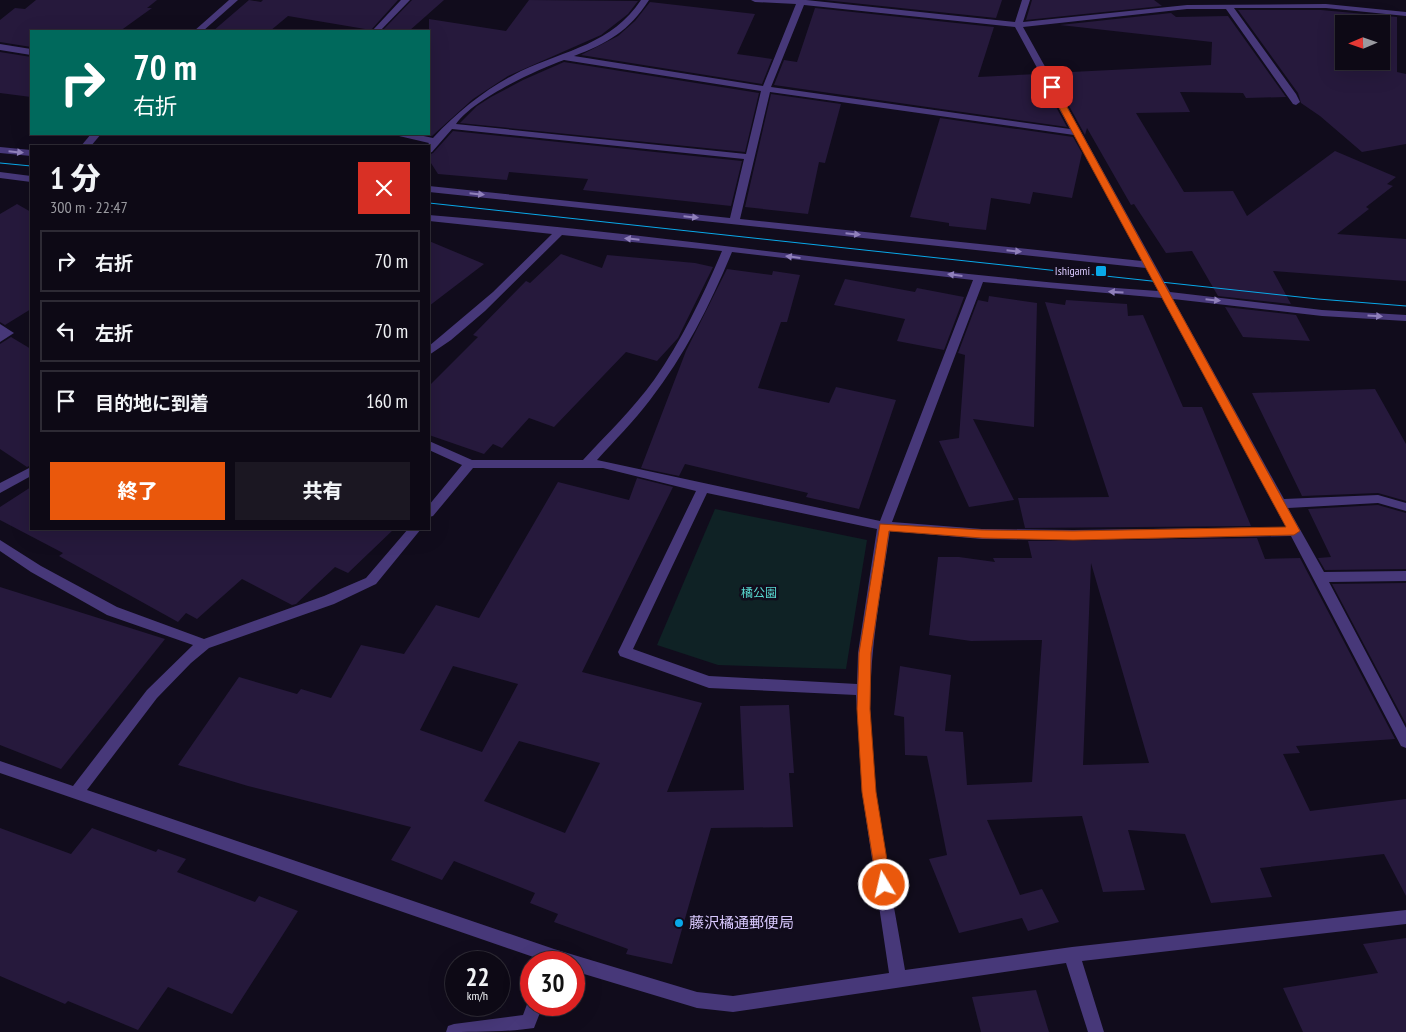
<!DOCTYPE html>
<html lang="ja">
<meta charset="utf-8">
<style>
body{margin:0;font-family:"PT Sans Narrow","Noto Sans JP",sans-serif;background:#1b1722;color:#f1f3f6;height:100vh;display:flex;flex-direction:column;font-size:19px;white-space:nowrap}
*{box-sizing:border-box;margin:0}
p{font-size:16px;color:#9a9aa0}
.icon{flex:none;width:28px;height:28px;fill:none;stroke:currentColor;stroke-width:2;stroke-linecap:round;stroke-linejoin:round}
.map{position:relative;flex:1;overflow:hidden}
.side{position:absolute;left:30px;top:145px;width:400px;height:385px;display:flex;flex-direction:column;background:#0d0915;border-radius:0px;box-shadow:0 5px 20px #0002,0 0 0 1px #2d2a34}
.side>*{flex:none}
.hud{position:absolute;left:30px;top:30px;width:400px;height:105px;border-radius:0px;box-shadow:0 5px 20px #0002,0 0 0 1px #2d2a34;background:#00695c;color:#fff;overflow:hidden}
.needle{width:32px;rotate:268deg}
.buttons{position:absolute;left:1335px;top:15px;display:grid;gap:10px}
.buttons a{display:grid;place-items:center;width:55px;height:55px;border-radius:0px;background:#0d0915;box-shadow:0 5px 20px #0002,0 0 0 1px #2d2a34;font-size:25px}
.speed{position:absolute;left:445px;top:951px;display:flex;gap:10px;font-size:25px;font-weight:700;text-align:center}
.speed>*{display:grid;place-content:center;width:65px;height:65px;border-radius:50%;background:#0d0915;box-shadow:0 5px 20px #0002,0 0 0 1px #2d2a34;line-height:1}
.speed small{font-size:12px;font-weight:400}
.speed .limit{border:8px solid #d22;background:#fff;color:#111}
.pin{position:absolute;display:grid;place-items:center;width:42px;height:42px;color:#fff;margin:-21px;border-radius:10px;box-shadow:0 2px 8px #0006}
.me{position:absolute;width:55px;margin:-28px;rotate:351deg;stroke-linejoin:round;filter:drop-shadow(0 0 4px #0008)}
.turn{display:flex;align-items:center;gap:18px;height:105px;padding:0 20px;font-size:22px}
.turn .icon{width:65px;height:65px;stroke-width:2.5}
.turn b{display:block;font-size:35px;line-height:42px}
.round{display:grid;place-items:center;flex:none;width:52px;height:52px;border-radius:0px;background:#1b1722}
.headline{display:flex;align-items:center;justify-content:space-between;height:85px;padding:0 20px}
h1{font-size:30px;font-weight:800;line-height:38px}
.button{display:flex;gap:10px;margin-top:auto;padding:10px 20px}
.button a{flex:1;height:58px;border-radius:0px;background:#ea580c;color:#fff;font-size:20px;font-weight:800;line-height:58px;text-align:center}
.button a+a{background:#1b1722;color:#f1f3f6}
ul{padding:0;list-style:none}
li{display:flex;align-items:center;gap:15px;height:62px;margin:0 10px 8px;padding:0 10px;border:2px solid #2d2a34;border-radius:0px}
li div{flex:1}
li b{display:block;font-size:19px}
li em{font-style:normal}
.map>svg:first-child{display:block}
.green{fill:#0f2225}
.building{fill:#26193c;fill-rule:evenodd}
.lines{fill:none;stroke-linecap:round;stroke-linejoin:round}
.minor{fill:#473879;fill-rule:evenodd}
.tram{stroke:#09a8e8;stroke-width:1}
.oneway{fill:#9080bb}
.route{fill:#ea580c;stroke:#983908}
.poi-dot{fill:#09a8e8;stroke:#110c1c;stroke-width:2}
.labels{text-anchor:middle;stroke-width:5;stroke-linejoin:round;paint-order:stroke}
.poi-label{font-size:12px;fill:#d8c8fd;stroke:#110c1c;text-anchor:end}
.park-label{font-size:12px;fill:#59d9d1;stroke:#110c1c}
.near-poi-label{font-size:15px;fill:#d8c8fd;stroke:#110c1c;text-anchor:start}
</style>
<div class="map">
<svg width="1406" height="1032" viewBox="0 0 1406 1032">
<rect width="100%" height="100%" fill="#110c1c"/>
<polygon class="green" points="715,509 867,540 846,669 718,665 657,645"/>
<g class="building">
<polygon points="36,0 157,0 147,8 152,8 120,31 31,31 31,47 0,42 0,20 15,8 25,9"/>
<polygon points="249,0 261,2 263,0 398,0 371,30 288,16 270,31 213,31"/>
<polygon points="412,0 444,0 409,31 382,31"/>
<polygon points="529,0 638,1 628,14 601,35 508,76 473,99 432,136 429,135 429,19 506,31"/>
<polygon points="824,0 1002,0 996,18"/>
<polygon points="1032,0 1154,0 1162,6 1026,20"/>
<polygon points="650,2 755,14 737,54 772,59 762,84 581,55 618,36 635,21"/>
<polygon points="815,8 994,27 978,77 1038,74 1067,127 774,85 784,60 797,62"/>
<path d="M1238 10H1321L1397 17V72L1406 74V144L1362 152 1320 116 1301 103 1298 93ZM1344 24H1381V61H1344Z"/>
<polygon points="1171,13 1176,17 1228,16 1286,97 1246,98 1243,93 1180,92 1190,112 1136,113 1184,192 1233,191 1247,216 1335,151 1396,177 1387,184 1393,186 1366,207 1369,209 1337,234 1406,239 1406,281 1273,271 1291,304 1218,296 1192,251 1166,253 1134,204 1131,205 1087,128 1085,135 1051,73 1211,65 1212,42 1060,25"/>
<polygon points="0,52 31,57 31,97 0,93"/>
<polygon points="564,62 759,93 745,152 460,123 477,106 491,97 523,80"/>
<polygon points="771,94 841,104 825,163 819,162 808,214 745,207"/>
<polygon points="940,118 1073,137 1082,153 1072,198 1033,192 1030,204 991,198 986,230 949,226 949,223 910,217"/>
<polygon points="453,131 742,161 731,206 583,190 588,179 509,172 507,180 438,174 429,160 429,155 433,153"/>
<polygon points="17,204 31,212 31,309 5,325 0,322 0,214"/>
<polygon points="429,241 484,264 429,306"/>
<polygon points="561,254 602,268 607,255 695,263 713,267 678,338 657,361 626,352 554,427 529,418 502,448 493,444 484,454 429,435 429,386 478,337 473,335 526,281 530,283"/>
<polygon points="727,269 772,275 773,271 800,275 787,322 781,322 758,388 829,403 836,387 896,400 859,509 806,497 808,493 685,464 679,476 641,468 686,351"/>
<polygon points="845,279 915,292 917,288 964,297 944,350 897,341 905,319 834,305"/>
<polygon points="989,296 1037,303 1034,427 973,419 1014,500 969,507 939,441 959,438 965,355 958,353 978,300 988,302"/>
<polygon points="1066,300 1127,304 1128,316 1143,315 1183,407 1202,407 1251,526 1025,528 1018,498 1109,497 1045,302 1065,305"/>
<polygon points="1225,307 1296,315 1310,341 1243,337"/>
<polygon points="11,337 31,349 31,465 27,467 0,449 0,344"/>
<polygon points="1375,389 1406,444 1406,501 1378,493 1302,496 1252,393"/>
<path d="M637 478 673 487 582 672 702 703 667 792 744 790 740 706 789 705 794 773H789L793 827 711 828 672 964 626 954 628 949 554 922 558 914 530 903 535 893 454 861 442 880 391 860 411 827 248 786 178 765 239 677 297 694 301 689 331 698 361 645 404 654 436 605 479 618 558 482 629 500ZM453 666 518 684 482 752 420 730ZM519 741 600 763 565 833 484 801Z"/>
<polygon points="31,487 31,529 394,529 348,573 335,567 296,604 292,605 242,579 197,619 186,613 178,622 59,556 63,553 0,520 0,507"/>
<polygon points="1378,505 1406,513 1406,569 1325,570 1318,558 1331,557 1308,509"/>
<path d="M1257 538 1265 559 1300 558 1395 739 1296 746 1300 753 1283 754 1310 811 1406 799V896L1384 854 1260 868 1272 897 1211 903 1185 834 1128 830 1145 890 1103 892 1082 816 987 820 1020 895 1042 889 1059 922 1028 931 1022 918 959 933 929 859 947 855 927 756 905 755 904 717 894 715 900 666 951 675 945 731 963 732 967 785 1032 782 1042 640 971 641 929 635 938 557H959L995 562 993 558H1032L1028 541ZM1091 563 1149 763 1083 765Z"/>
<polygon points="1406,583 1406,724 1332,584"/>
<polygon points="0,587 165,639 61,769 0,745"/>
<polygon points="0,828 71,854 92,828 156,852 158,849 186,859 177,872 255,902 259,896 298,911 232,1014 168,987 138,1030 68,1001 65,1004 0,976"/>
<polygon points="1406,938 1406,1032 1303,1032 1283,988 1378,973 1363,944"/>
<polygon points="1036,990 1049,1032 981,1032 972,997"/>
</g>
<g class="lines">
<g class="minor">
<polygon points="229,0 238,0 203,31 194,31"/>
<polygon points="401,0 410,0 380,31 372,31"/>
<path d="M641 0H649C629 31 608 43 574 56L763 86 796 4 755 2 751 0H806L1015 22 1022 0H1030L1023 22 1187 5 1326 4 1406 12V16L1326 8H1234L1296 94 1300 102 1296 105 1293 104 1226 9H1187L1023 27 1170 292 1322 310 1406 315V321L1322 316 1173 299 1284 499 1378 495 1406 503V511L1378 503 1288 508 1324 572 1406 571V581L1329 582 1406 728V748L1401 746 1291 536 1073 540 982 539 890 531C881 590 870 648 870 708 870 793 891 885 905 970L1072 947 1406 910V924L1082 961 1104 1032H1088L1066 963 733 1012 697 1008 574 971V962H548L0 773V761L73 786 147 690 193 645 107 615 31 572 0 551V540L41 566 117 607 204 639 324 596 366 578 408 529H421L376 584 334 604 209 648 191 663 157 698 87 790 554 949 697 992 733 996 889 973 862 792 856 695 709 688 620 656 618 652 696 491 603 468H473L433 516 429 517V505L462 465 429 450V441L472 460H583C607 434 633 409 654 380 682 340 703 296 722 251L562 235 485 311 451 340 429 355V346L493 292 552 234 429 221V215C672 235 914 274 1158 291L1146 268 429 192V186L730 218 744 159 452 129 432 152 429 153V146H427L429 143 399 136 397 134H414L433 138C459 110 487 88 521 71 566 50 612 44 641 0ZM804 5 1015 27 1070 129 771 87ZM564 60 761 91 746 154 456 124C473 99 536 70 564 60ZM770 92 1074 135 1142 261 740 219ZM732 252 973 280 880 521 597 460C615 440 634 421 650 400 685 355 710 305 732 252ZM983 282 1162 298 1286 527 1073 530 982 529 892 522ZM707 493 877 529 858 653 857 684 709 676 633 649Z"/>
<polygon points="0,44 31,49 31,55 0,50"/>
<polygon points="91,134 101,134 91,146 81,146"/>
<polygon points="0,147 31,150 31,156 0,153"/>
<polygon points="0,172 31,176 31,182 0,178"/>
<polygon points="0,324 14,333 0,342"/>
<polygon points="31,467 31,476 0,493 0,483"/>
<path d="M529 999H531V1005H543L534 1028C510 1032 471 1032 446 1032L448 1026 454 1024 523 1015Z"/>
</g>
<g class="tram">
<polyline points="0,163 31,166"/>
<polyline points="429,203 1318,299 1406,306"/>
</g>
</g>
<defs><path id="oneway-solid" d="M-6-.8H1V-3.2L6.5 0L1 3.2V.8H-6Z" transform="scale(1.25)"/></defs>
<g class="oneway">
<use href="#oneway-solid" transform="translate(16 152) rotate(6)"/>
<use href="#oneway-solid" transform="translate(477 194) rotate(6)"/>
<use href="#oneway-solid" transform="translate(691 217) rotate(6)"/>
<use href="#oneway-solid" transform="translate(853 234) rotate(6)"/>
<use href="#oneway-solid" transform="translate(632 239) rotate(-174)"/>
<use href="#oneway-solid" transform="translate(1014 251) rotate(6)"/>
<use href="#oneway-solid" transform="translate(793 257) rotate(-173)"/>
<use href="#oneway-solid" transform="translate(955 275) rotate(-173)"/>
<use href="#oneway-solid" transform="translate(1116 292) rotate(-176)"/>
<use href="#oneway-solid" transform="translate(1213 300) rotate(6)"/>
<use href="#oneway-solid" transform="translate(1375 316) rotate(4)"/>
</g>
<polygon class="route" points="1049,85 1056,87 1300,531 1294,535 1073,540 982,538 889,531 871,653 870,709 876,792 891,885 889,890 884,892 879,890 877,885 862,792 857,709 859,653 880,524 982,530 1073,531 1286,527 1048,87"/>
<g class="poi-dot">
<rect x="1095" y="265" width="12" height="12" rx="2.5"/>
<circle cx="679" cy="923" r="5"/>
</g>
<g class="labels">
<g class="poi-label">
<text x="1090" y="275">Ishigami</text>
</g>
<g class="park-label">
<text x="759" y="597">橘公園</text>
</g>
<g class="near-poi-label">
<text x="689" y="928">藤沢橘通郵便局</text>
</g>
</g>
</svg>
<div class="buttons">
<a><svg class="needle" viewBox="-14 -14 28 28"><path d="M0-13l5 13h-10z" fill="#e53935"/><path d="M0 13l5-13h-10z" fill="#9a9aa0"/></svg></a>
</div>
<div class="speed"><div>22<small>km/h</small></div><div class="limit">30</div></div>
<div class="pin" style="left:1052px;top:87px;background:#d93025"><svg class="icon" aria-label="arrive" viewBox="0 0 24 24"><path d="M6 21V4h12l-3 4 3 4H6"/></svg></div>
<svg class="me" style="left:884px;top:885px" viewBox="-20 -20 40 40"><circle r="17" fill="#ea580c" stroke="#fff" stroke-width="3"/><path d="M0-11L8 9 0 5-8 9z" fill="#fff"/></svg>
<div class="hud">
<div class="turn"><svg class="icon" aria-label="right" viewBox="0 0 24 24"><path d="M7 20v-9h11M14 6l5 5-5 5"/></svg><div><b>70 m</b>右折</div></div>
</div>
<section class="side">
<div class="headline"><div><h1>1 分</h1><p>300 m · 22:47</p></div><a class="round" style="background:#d93025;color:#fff"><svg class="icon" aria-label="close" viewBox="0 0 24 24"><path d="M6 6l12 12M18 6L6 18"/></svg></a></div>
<ul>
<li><svg class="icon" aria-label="right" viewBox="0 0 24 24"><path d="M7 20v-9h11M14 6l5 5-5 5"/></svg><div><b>右折</b></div><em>70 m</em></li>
<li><svg class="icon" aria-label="left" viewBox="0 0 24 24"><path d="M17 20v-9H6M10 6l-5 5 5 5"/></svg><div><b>左折</b></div><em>70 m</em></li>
<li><svg class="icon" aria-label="arrive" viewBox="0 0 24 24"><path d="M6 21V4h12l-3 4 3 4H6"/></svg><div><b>目的地に到着</b></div><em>160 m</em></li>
</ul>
<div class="button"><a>終了</a><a>共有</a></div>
</section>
</div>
